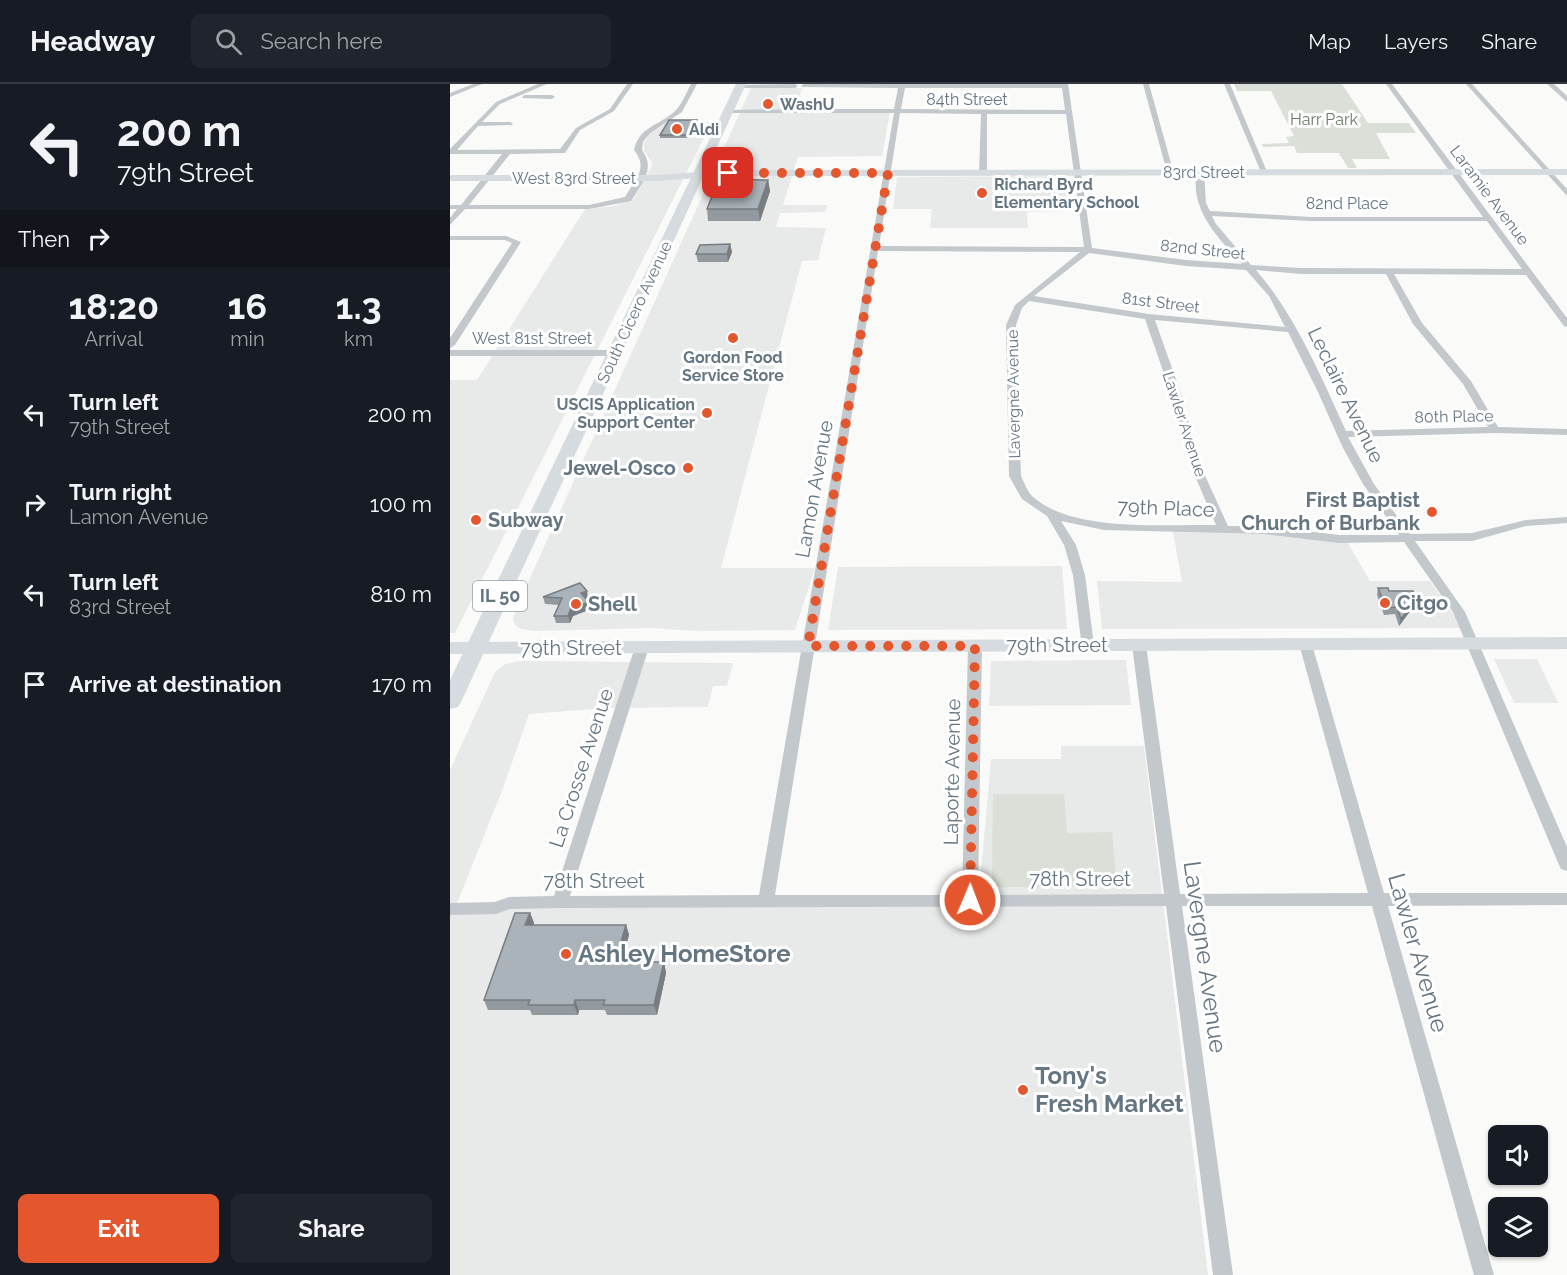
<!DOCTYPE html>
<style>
body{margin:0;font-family:Raleway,sans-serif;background:#20242c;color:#f1f3f6;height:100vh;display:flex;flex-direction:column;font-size:22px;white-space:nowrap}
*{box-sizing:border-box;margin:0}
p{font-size:20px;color:#9ea1a6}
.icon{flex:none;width:33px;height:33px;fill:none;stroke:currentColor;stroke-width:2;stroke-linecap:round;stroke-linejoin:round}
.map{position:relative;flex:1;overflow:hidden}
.panel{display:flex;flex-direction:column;background:#171b24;width:450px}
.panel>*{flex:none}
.hud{background:#171b24;color:#f1f3f6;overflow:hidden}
.tools{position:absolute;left:1038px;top:1041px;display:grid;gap:12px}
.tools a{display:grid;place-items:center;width:60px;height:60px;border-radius:9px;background:#171b24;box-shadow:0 2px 4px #0004;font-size:30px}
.pin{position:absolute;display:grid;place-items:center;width:51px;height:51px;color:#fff;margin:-26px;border-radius:12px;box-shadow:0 3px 9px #0006}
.me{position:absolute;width:66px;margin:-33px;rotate:1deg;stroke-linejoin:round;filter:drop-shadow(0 0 4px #0008)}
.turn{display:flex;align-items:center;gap:21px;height:126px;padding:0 18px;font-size:27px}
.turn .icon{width:78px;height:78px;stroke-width:2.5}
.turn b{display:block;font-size:42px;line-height:51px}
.then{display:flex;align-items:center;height:57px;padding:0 18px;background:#0003;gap:12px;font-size:22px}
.eta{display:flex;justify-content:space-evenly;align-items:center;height:102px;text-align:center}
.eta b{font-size:36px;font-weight:700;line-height:42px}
.button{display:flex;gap:12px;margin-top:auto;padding:12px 18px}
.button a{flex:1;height:69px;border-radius:9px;background:#e4572e;color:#fff;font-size:24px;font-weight:700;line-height:69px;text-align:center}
.button a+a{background:#20242c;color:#f1f3f6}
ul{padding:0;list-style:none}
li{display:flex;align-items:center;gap:18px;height:90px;padding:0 18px}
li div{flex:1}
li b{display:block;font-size:22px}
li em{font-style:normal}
header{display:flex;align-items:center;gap:36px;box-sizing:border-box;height:84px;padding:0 30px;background:#171b24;border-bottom:2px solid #363941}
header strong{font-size:28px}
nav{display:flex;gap:33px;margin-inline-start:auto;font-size:21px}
.search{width:420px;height:54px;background:#20242c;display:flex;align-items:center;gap:15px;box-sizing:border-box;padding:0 21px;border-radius:9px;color:#9ea1a6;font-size:22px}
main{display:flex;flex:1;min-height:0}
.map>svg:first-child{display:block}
.built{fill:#e8e9e9}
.green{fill:#dadfd7}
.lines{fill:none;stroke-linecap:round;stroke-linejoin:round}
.street{fill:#c3c8cc;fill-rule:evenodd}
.secondary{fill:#d6dbdf;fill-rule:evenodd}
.primary{fill:#d6dbdf;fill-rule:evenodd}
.wall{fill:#929a9f}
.shaded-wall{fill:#777d82}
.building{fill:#aab3b9;stroke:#777d82;stroke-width:1.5}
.route{stroke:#e4572e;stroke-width:10;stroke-dasharray:0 18}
.poi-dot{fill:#e4572e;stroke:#fff;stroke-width:2}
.labels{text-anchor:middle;stroke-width:6;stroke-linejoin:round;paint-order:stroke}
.far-street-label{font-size:16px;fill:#657683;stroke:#fff}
.far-poi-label{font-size:16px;font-weight:bold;fill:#657683;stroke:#fff;text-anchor:start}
.far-park-label{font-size:16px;fill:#687a64;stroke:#fff}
.shield{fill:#fff;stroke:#939fa8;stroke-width:1.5}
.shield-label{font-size:18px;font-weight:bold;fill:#657683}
.street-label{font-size:20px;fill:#657683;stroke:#fff}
.poi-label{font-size:20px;font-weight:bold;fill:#657683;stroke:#fff;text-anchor:start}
.near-street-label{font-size:24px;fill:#657683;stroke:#fff}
.near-poi-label{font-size:24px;font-weight:bold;fill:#657683;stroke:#fff;text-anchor:start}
</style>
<header>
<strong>Headway</strong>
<div class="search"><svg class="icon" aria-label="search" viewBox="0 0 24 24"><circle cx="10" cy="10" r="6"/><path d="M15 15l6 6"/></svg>Search here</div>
<nav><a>Map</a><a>Layers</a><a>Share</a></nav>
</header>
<main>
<section class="panel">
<div class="hud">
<div class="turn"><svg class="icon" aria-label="left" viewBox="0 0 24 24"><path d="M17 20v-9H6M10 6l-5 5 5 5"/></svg><div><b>200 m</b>79th Street</div></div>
<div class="then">Then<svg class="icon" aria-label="right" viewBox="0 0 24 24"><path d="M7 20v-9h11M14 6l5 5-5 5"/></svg></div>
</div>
<div class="eta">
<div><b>18:20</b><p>Arrival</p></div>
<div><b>16</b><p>min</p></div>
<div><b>1.3</b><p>km</p></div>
</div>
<ul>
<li><svg class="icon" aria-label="left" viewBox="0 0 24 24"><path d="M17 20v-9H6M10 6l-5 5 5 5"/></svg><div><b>Turn left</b><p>79th Street</p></div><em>200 m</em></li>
<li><svg class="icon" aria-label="right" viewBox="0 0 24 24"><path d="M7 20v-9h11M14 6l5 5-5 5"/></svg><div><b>Turn right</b><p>Lamon Avenue</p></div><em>100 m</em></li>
<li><svg class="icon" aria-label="left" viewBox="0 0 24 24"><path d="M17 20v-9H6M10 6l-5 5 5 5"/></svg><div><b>Turn left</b><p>83rd Street</p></div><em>810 m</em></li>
<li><svg class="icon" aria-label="arrive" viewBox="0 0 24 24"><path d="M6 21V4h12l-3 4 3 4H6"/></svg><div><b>Arrive at destination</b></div><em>170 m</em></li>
</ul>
<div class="button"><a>Exit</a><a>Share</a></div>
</section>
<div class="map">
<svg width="1117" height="1191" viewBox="0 0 1117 1191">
<rect width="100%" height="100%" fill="#fafaf8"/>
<g class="built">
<polygon points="301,4 352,4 349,15 382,15 377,28 440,28 432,72 348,73 333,121 378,121 375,128 330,129 326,143 376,144 368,176 352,177 271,484 365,484 345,546 246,547 201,544 84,547 71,545 65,541 63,535 66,525"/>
<polygon points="218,38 262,38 5,549 0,549 0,296 27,296 135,125 164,122 184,114 203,80 194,67 194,60 200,48"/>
<polygon points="618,92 622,127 577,128 578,144 480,144 482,125 443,125 447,93"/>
<polygon points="723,448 820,450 898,459 920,497 980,497 1013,544 652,545 647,497 732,498"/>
<polygon points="612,482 617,545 378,546 388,483"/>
<polygon points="1044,575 1087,575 1108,619 1064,619"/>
<polygon points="676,576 681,621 539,622 541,577"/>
<polygon points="71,577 283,579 277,602 263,602 258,623 157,624 79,630 53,704 6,822 713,817 758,1191 0,1191 0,686 45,588 55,580"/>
<polygon points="611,662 694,662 712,810 529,811 541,675 611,675"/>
</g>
<g class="green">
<polygon points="784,0 892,0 918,39 959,39 966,49 926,49 940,75 902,75 907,84 898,84 889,69 847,69 844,62 813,63 812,60 839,59 836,53 844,52 821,7 787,7"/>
<polygon points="543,710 614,710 617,749 662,748 667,803 542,803"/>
</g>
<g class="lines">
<g class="street">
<polygon points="23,0 32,0 0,13 0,9"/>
<path d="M88 0H97L50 20 32 38H61L63 41 28 42 7 66 110 65 126 44 160 25 177 0H183L164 27 130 46 115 69 60 70 19 121H139L175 113C185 95 199 85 184 66 189 43 208 42 224 28 232 21 236 9 241 0H247L232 28 200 49 193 58 192 66C206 85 192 99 181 117L139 125H15L0 141V134L7 125H0V121H11L52 70H0V65L46 18Z"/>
<path d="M353 0H618L642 164 736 176 792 180C768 153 739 126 747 86L754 88 756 119 760 127 861 133H1033L936 0H942L1117 234V243L1114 242 1076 191 944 190 972 239 1021 297 1048 343 1117 345V351L1045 349 898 353 924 400 960 450 1022 449 1076 436 1117 433V439L1076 442 1022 457H965L1015 528 1117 763V787L1111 785 1109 781 1003 528 954 458 889 459 814 450 654 446 611 437 626 461 635 491 644 561 642 564H632L623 491 614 461 597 432 572 415 559 392 556 241 565 221 630 168 428 167 325 811H512L518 562 525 558 532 562 528 811 714 810 682 561 689 557 696 561 730 810 918 809 849 560 856 556 861 557 934 809H1117V821L938 822 1044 1191H1024L922 822H732L783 1191H763L716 822 110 824 60 825 46 830 0 831V819L45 818 59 813 104 812 185 563 192 559 199 563 120 812 309 811 444 29H378L375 27 378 25H444L448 4 351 3ZM455 4H612L615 26 451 25ZM450 29 531 30 529 89 533 91 537 89V30H616L634 163 429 162ZM762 132 861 137H1037L1072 185 851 184 801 181 766 140ZM639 169 736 182 796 186 819 212 835 243 699 230 584 212ZM806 186 851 190H936L963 240 1013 300 1038 343 896 347C871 292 845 231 806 186ZM579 217 695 235 720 307 742 385 766 441C714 440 622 449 582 412 577 407 574 398 571 392L566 241 572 224ZM705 236 838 248 867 306 893 364 913 400 949 451H889L814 442H778L752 385 730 307Z"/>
<polygon points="693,0 699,0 724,90 717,88"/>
<polygon points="774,0 780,0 818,90 811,88"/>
<polygon points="1016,0 1022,0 1117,105 1117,112"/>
<polygon points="1097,0 1104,0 1117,12 1117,18"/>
<polygon points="290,1 345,0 348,2 345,4 288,4"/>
<polygon points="74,11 102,11 105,13 102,15 72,14"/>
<polygon points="279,26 371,25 374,27 371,29 277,29"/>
<polygon points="0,152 56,152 71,158 5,261 0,264 0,254 62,159 55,156 0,156"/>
<polygon points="0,266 165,266 170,269 165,272 0,272"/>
</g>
<g class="secondary">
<polygon points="1117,85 1117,91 278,92 206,97 0,97 0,91 206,91 278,86"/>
<polygon points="1117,553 1117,565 0,570 0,558"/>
</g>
<polygon class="primary" points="286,0 296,0 11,618 8,623 0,625 0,596"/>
</g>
<g class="wall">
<polygon points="247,36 247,39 239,54 210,54 210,51"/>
<polygon points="318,96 320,107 310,137 258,137 257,125"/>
<polygon points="280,160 282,168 278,178 248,178 246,170"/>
<polygon points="928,504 939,507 964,522 949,542 945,530 934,531 927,511"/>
<polygon points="93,513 138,514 136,515 141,525 123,532 120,539 106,539 104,532 109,521 95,520"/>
<polygon points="80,829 84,839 83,841 176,841 179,851 171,878 214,878 216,889 207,931 157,931 155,926 129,926 128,931 82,931 80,926 38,926 34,916"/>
</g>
<g class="shaded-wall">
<polygon points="247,36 247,39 239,54 239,51"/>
<polygon points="318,96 320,107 310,137 308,125"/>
<polygon points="280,160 282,168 278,178 277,170"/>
<polygon points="137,507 138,514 133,516 131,509"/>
<polygon points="966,515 964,522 949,542 951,535"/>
<polygon points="139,518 141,525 123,532 120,539 118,532 121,524"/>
<polygon points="80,829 84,839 79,852 75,841"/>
<polygon points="176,841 179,851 168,889 165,878"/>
<polygon points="214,878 216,889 207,931 204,921"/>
<polygon points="125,916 129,926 128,931 124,921"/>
</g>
<g class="building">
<polygon points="219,36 247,36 239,51 210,51"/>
<polygon points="269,95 318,96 308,125 257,125"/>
<polygon points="280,160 277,170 246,170 250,161"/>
<polygon points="130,499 137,507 131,509 139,518 121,524 118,532 104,532 112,514 93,513"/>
<polygon points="928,504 938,504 939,507 963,507 966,515 951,535 947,523 936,524"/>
<polygon points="65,829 80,829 75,841 176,841 165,878 214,878 204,921 153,921 155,916 125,916 124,921 78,921 80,916 34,916"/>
</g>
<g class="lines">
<polyline class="route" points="278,89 438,89 358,562 525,562 520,816"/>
</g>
<g class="poi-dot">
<circle cx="318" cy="20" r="6"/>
<circle cx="227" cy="45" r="6"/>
<circle cx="532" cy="109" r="6"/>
<circle cx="283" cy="254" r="6"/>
<circle cx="257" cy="329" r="6"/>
<circle cx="238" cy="384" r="6"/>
<circle cx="982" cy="428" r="6"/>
<circle cx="26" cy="436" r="6"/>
<circle cx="935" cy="519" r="6"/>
<circle cx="126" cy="520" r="6"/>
<circle cx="116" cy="870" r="6"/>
<circle cx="573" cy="1006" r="6"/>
</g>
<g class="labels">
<g class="far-street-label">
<text x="517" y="21">84th Street</text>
<text x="754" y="94">83rd Street</text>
<text x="124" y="100">West 83rd Street</text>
<text transform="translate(1040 111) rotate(53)" y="6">Laramie Avenue</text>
<text x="897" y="125">82nd Place</text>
<text transform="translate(753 165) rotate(6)" y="6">82nd Street</text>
<text transform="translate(711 218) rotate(7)" y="6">81st Street</text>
<text transform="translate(184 228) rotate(-65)" y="6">South Cicero Avenue</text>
<text x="82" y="260">West 81st Street</text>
<text transform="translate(563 310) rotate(-91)" y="6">Lavergne Avenue</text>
<text transform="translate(1004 332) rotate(-1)" y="6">80th Place</text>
<text transform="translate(735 340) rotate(72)" y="6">Lawler Avenue</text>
</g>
<g class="far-poi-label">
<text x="330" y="26">WashU</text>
<text x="239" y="51">Aldi</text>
<text x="544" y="106">Richard Byrd<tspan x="544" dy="18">Elementary School</tspan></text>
<text x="283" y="279" text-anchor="middle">Gordon Food<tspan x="283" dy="18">Service Store</tspan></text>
<text x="245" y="326" text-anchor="end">USCIS Application<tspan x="245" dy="18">Support Center</tspan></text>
</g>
<g class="far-park-label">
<text x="874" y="41">Harr Park</text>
</g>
<rect class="shield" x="23" y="497" width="54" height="30" rx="4.5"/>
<g class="shield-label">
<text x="50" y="518">IL 50</text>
</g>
<g class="street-label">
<text transform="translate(896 311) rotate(64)" y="7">Leclaire Avenue</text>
<text transform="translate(364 405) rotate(-80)" y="7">Lamon Avenue</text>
<text transform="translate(716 424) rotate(2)" y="7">79th Place</text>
<text x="607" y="568">79th Street</text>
<text x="121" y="571">79th Street</text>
<text transform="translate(131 684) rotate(-72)" y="7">La Crosse Avenue</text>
<text transform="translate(502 688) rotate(-89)" y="7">Laporte Avenue</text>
<text x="630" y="802">78th Street</text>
<text x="144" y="804">78th Street</text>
</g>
<g class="poi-label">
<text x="226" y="391" text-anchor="end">Jewel-Osco</text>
<text x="970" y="423" text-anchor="end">First Baptist<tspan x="970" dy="23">Church of Burbank</tspan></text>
<text x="38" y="443">Subway</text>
<text x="947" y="526">Citgo</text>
<text x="138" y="527">Shell</text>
</g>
<g class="near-street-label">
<text transform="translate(968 869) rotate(74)" y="8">Lawler Avenue</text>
<text transform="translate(755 873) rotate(82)" y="8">Lavergne Avenue</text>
</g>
<g class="near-poi-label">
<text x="128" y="878">Ashley HomeStore</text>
<text x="585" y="1000">Tony's<tspan x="585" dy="28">Fresh Market</tspan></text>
</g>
</g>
</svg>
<div class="tools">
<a><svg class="icon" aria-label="sound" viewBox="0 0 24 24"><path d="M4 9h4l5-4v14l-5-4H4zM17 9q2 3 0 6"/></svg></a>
<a><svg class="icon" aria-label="layers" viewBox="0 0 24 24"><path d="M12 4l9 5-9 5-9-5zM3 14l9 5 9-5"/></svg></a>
</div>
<div class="pin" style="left:278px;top:89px;background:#d93025"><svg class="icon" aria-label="arrive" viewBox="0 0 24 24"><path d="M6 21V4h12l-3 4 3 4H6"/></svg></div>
<svg class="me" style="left:520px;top:816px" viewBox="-20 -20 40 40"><circle r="17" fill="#e4572e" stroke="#fff" stroke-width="3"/><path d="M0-11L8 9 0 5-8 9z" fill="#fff"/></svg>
</div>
</main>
